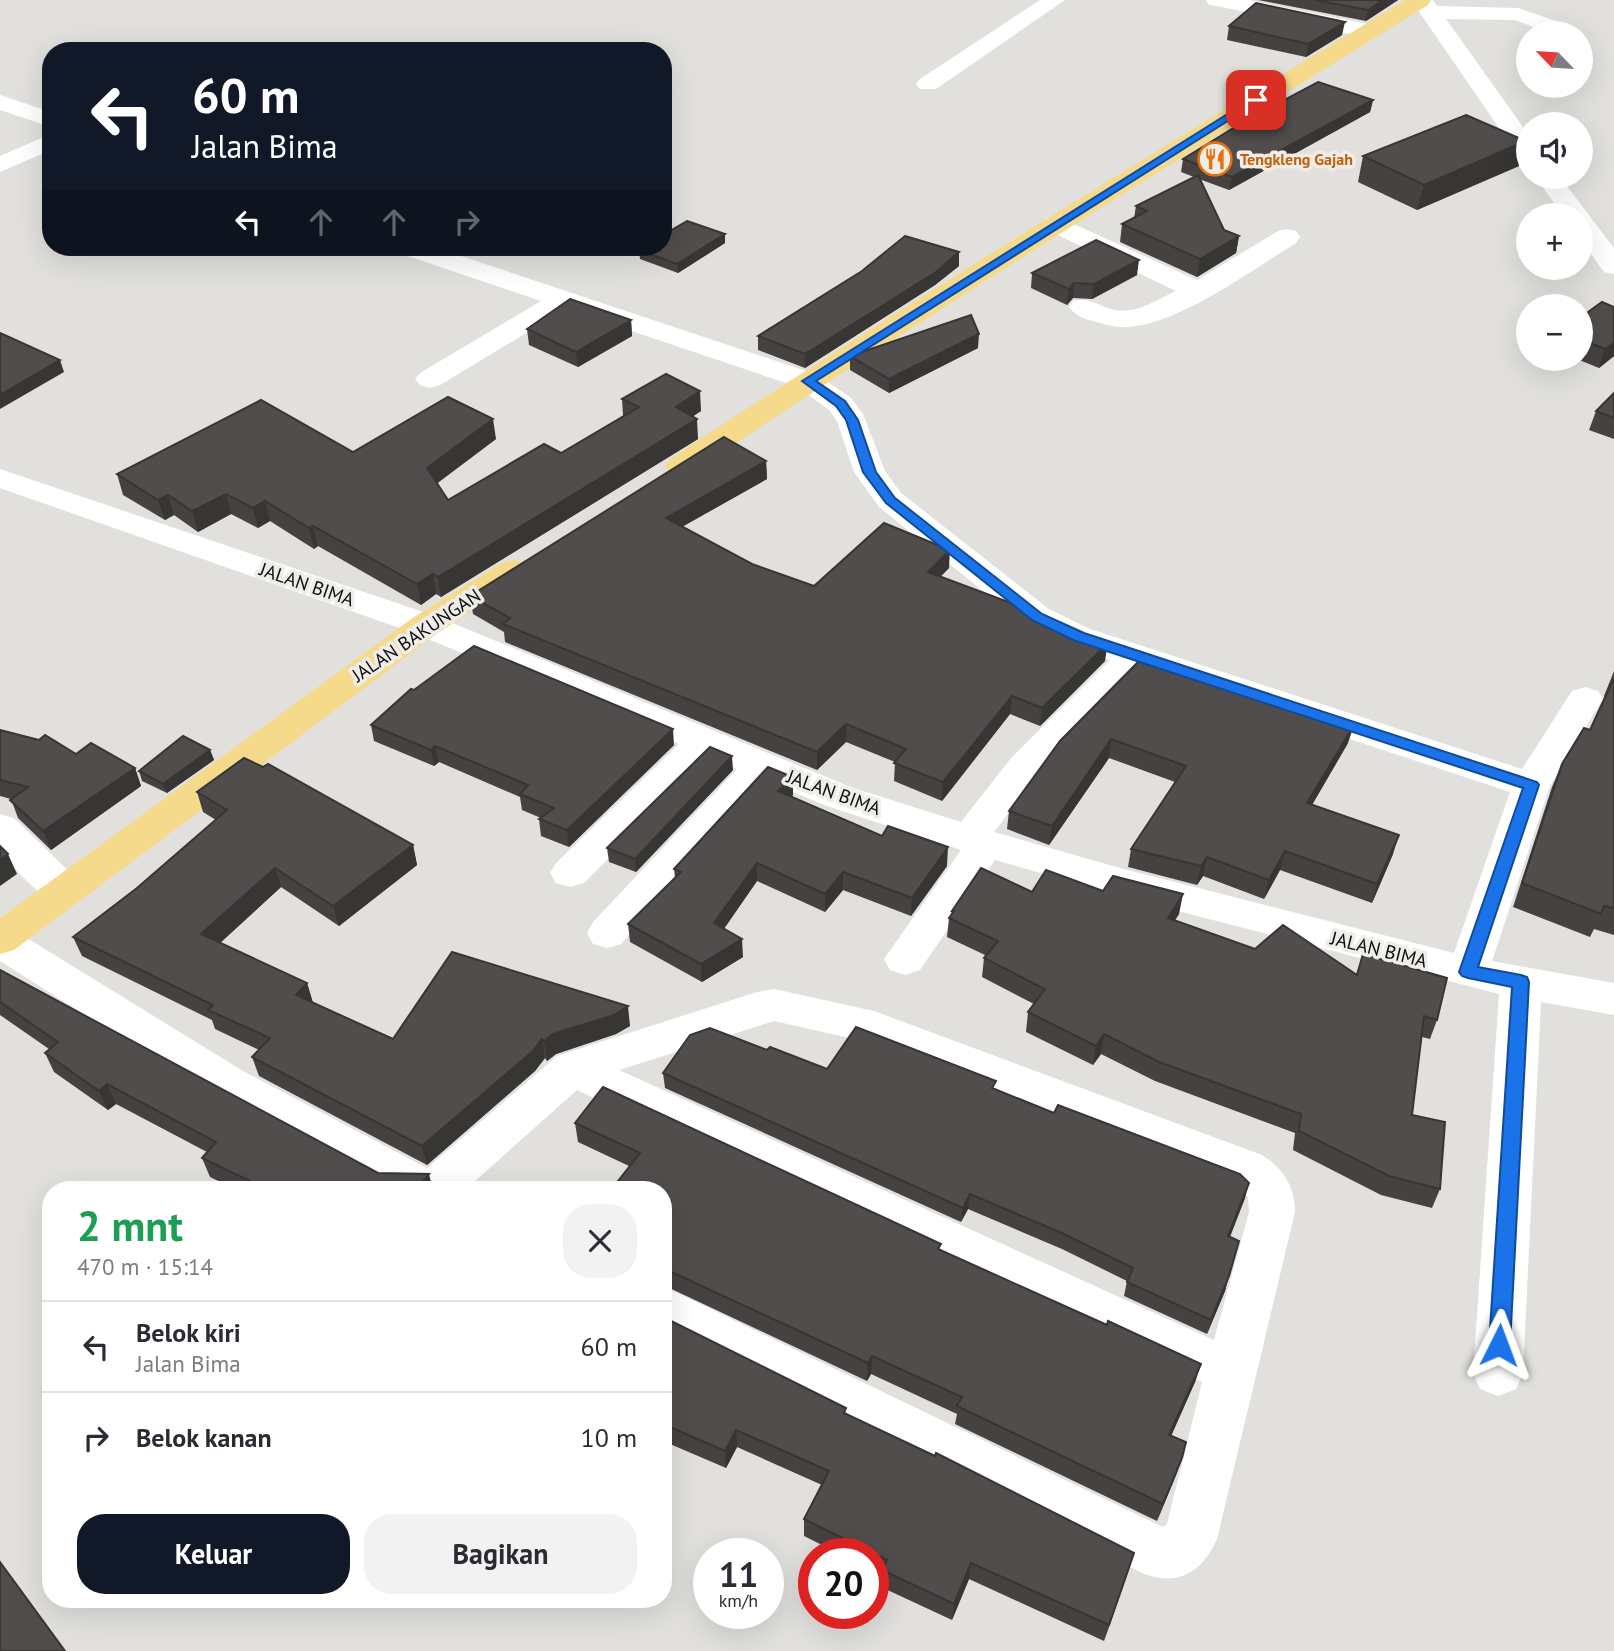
<!DOCTYPE html>
<html lang="id">
<meta charset="utf-8">
<style>
body{margin:0;font-family:"PT Sans",sans-serif;background:#f2f2f3;color:#2b2b33;height:100vh;display:flex;flex-direction:column;font-size:26px;white-space:nowrap}
*{box-sizing:border-box;margin:0}
p{font-size:23px;color:#7c7c81}
.icon{flex:none;width:38px;height:38px;fill:none;stroke:currentColor;stroke-width:2;stroke-linecap:round;stroke-linejoin:round}
.map{position:relative;flex:1;overflow:hidden}
.panel{position:absolute;left:42px;top:1181px;width:630px;height:427px;display:flex;flex-direction:column;background:#fff;border-radius:28px;box-shadow:0 7px 28px #0002}
.panel>*{flex:none}
.top-card{position:absolute;left:42px;top:42px;width:630px;height:214px;border-radius:28px;box-shadow:0 7px 28px #0002;background:#111827;color:#fff;overflow:hidden}
.needle{width:46px;rotate:295deg}
.buttons{position:absolute;left:1516px;top:21px;display:grid;gap:14px}
.buttons a{display:grid;place-items:center;width:77px;height:77px;border-radius:50%;background:#fff;box-shadow:0 7px 28px #0002;font-size:35px}
.speed{position:absolute;left:693px;top:1538px;display:flex;gap:14px;font-size:35px;font-weight:700;text-align:center}
.speed>*{display:grid;place-content:center;width:91px;height:91px;border-radius:50%;background:#fff;box-shadow:0 7px 28px #0002;line-height:1}
.speed small{font-size:18px;font-weight:400}
.speed .limit{border:10px solid #d22;background:#fff;color:#111}
.pin{position:absolute;display:grid;place-items:center;width:60px;height:60px;color:#fff;margin:-30px;border-radius:14px;box-shadow:0 4px 10px #0006}
.me{position:absolute;width:77px;margin:-38px;rotate:3deg;stroke-linejoin:round;filter:drop-shadow(0 0 5px #0008)}
.turn{display:flex;align-items:center;gap:24px;height:147px;padding:0 35px;font-size:32px}
.turn .icon{width:91px;height:91px;stroke-width:2.5}
.turn b{display:block;font-size:49px;line-height:60px}
.lanes{display:flex;align-items:center;height:66px;padding:0 35px;background:#0003;justify-content:center;gap:35px;direction:ltr}
.lanes .off{opacity:.35}
.round{display:grid;place-items:center;flex:none;width:74px;height:74px;border-radius:28px;background:#f2f2f3}
.head{display:flex;align-items:center;justify-content:space-between;height:119px;padding:0 35px}
h1{font-size:42px;font-weight:700;line-height:52px;color:#1e9e55}
.button{display:flex;gap:14px;margin-top:auto;padding:14px 35px}
.button a{flex:1;height:80px;border-radius:28px;background:#111827;color:#fff;font-size:28px;font-weight:700;line-height:80px;text-align:center}
.button a+a{background:#f2f2f3;color:#2b2b33}
ul{padding:0;list-style:none}
li{display:flex;align-items:center;gap:21px;height:91px;padding:0 35px;border-top:2px solid #e1e1e2}
li div{flex:1}
li b{display:block;font-size:26px}
li em{font-style:normal}
.map>svg:first-child{display:block}
.lines{fill:none;stroke-linecap:round;stroke-linejoin:round}
.minor{fill:#fff;fill-rule:evenodd}
.major{fill:#f6da8c;fill-rule:evenodd}
.wall{fill:#454241}
.shaded-wall{fill:#383635}
.building{fill:#504d4c;stroke:#383635;stroke-width:2}
.route{fill:#1a73e8;stroke:#114b97;stroke-width:2}
.labels{text-anchor:middle;stroke-width:7;stroke-linejoin:round;paint-order:stroke}
.far-food-label{font-size:16px;font-weight:bold;fill:#c56008;stroke:#eeedea;text-anchor:start}
.street-label{font-size:19px;fill:#0e0e0d;stroke:#eeedea}
</style>
<div class="map">
<svg width="1614" height="1651" viewBox="0 0 1614 1651">
<rect width="100%" height="100%" fill="#e1e0dd"/>
<g class="lines">
<g class="minor">
<polygon points="1040,0 1065,0 936,89 920,89 916,84 920,79"/>
<polygon points="1206,0 1248,0 1368,24 1376,26 1379,31 1376,36 1368,38 1217,6 1209,5"/>
<polygon points="1411,0 1433,0 1437,6 1518,8 1576,28 1579,33 1549,33 1515,20 1446,19 1528,134 1528,159 1519,157"/>
<polygon points="0,95 51,112 51,127 0,110"/>
<polygon points="51,134 51,150 0,172 0,156"/>
<polygon points="1535,177 1560,177 1614,248 1614,274 1604,272 1580,239 1580,215 1563,215"/>
<path d="M1056 216 1197 280 1278 231 1287 229 1296 231 1300 237 1296 243C1252 270 1180 324 1128 327 1117 328 1107 325 1097 322 1086 320 1075 316 1069 307L1073 301C1089 297 1097 305 1111 309 1134 316 1156 300 1176 291L1047 230 1043 224 1047 218Z"/>
<path d="M395 247H434L818 375 851 398 863 414 885 471 901 493 1049 609 1090 629 1522 769 1572 691 1585 687 1598 691 1603 699 1550 786 1492 961 1614 983V1015L1541 1002 1523 1373 1516 1389 1498 1396 1480 1389 1473 1373 1499 994 1120 896 995 860 920 970 905 975 890 970 884 959 961 850 827 806 768 782 621 944 607 948 593 944 587 933 593 922 737 769 710 757 584 883 570 887 556 883 550 873 556 863 679 744 414 633 0 488V469L438 617 853 788 961 822 1011 758 1110 660 1066 645 1025 625 879 507 854 472 837 421 829 410 798 387 566 309 440 385 430 388 420 385 415 379 420 373 541 301 399 253ZM1141 670 1510 792 1454 953 1120 868 994 832 1037 776Z"/>
<path d="M0 814 14 818 79 881 85 891 79 901C47 911 27 879 5 859L0 853Z"/>
<path d="M0 926 14 930 243 1071 427 1168 557 1056 757 992 774 989 874 1011 1262 1155C1283 1168 1295 1187 1295 1212L1217 1539C1202 1573 1177 1587 1142 1573L663 1331V1286L1163 1527 1167 1524 1202 1382 577 1090 465 1190H385L211 1095 0 961ZM774 1021 854 1039 1237 1187 1248 1197 1249 1212 1214 1340 619 1070Z"/>
</g>
<g class="major">
<path d="M1405 0H1431L1428 5C1181 158 933 310 692 473L681 475 670 473 665 466 670 459C911 300 1158 150 1405 0Z"/>
<polygon points="514,560 526,563 531,570 526,577 438,633 14,950 0,954 0,918 414,617 502,563"/>
</g>
</g>
<g class="wall">
<polygon points="1258,0 1398,0 1366,21"/>
<polygon points="1229,26 1342,35 1306,57 1227,40"/>
<polygon points="1373,100 1370,112 1229,190 1199,179 1224,230 1239,236 1236,253 1197,277 1120,242 1122,224 1134,218 1136,206 1194,177 1181,172 1183,159"/>
<polygon points="1526,141 1519,166 1417,210 1358,182 1363,156"/>
<polygon points="725,234 725,243 678,273 640,259 639,250"/>
<polygon points="959,252 959,266 935,285 805,368 758,350 758,336"/>
<polygon points="1032,273 1137,275 1092,299 1073,298 1067,305 1031,288"/>
<polygon points="1614,307 1614,356 1599,368 1577,359 1580,359 1580,318"/>
<polygon points="631,320 632,336 578,367 529,345 527,329"/>
<polygon points="978,348 889,393 850,370 850,356"/>
<polygon points="1614,393 1614,439 1589,430 1596,411"/>
<polygon points="622,399 701,411 693,416 698,439 441,597 436,594 421,605 318,546 314,549 270,521 258,528 231,514 198,532 174,515 165,520 123,495 117,474 496,439 437,483 448,500 561,453 623,416"/>
<polygon points="766,461 767,479 682,527 752,564 814,586 949,568 940,577 1105,661 1040,726 1010,714 942,801 894,781 895,762 846,742 817,770 505,642 504,632 473,614 470,596"/>
<polygon points="1143,657 1348,743 1312,805 1393,854 1372,903 1280,870 1264,899 1203,876 1197,885 1128,867 1131,849 1175,782 1109,758 1049,845 1007,829 1009,811"/>
<polygon points="1614,671 1614,935 1594,929 1590,937 1513,907 1552,787 1562,764 1590,730 1605,698 1604,696"/>
<polygon points="414,690 674,745 569,847 541,836 539,819 541,818 522,810 520,797 439,762 434,766 374,741 371,725"/>
<polygon points="0,730 76,754 135,768 141,786 51,850 18,818 11,799 0,796"/>
<polygon points="210,750 214,760 167,793 142,781 139,771"/>
<polygon points="733,770 636,872 609,862 607,848"/>
<polygon points="793,777 793,795 791,797 947,866 911,916 843,890 825,912 757,881 724,929 743,957 702,982 630,942 628,924 675,878 674,869"/>
<polygon points="197,792 413,845 417,865 339,926 281,887 220,943 307,983 313,1003 393,1039 630,1026 616,1034 556,1054 547,1061 545,1058 535,1071 427,1165 259,1076 252,1057 259,1050 215,1029 212,1020 82,956 73,937 137,888 216,820 203,812"/>
<polygon points="1103,891 1179,914 1174,921 1255,949 1356,975 1363,954 1437,1020 1430,1039 1422,1037 1412,1115 1440,1189 1432,1208 1381,1195 1293,1150 1295,1133 1155,1081 1101,1054 1093,1065 1026,1032 1028,1012 1034,1004 982,977 984,958 985,955 947,937 949,918 951,914 952,911 1032,892"/>
<polygon points="0,970 378,1173 433,1190 237,1190 210,1177 202,1158 207,1152 116,1104 108,1110 54,1072 45,1053 49,1049 0,1015"/>
<polygon points="767,1050 827,1069 995,1089 1245,1198 1230,1237 1229,1276 1225,1291 1207,1334 1124,1296 1127,1281 1062,1249 968,1209 961,1222 665,1088 663,1073"/>
<polygon points="575,1123 941,1250 1107,1325 1201,1364 1195,1382 1171,1436 1182,1458 1176,1475 1157,1521 955,1424 957,1414 871,1374 867,1381 663,1285 663,1190 629,1166 578,1142"/>
<polygon points="663,1317 846,1413 1129,1569 1104,1641 969,1579 952,1620 881,1587 882,1575 873,1571 873,1554 840,1554 804,1536 804,1519 822,1485 737,1447 726,1468 663,1441"/>
</g>
<g class="shaded-wall">
<polygon points="1383,0 1398,0 1366,21 1368,10"/>
<polygon points="1345,22 1342,35 1306,57 1308,44"/>
<polygon points="1373,100 1370,112 1229,190 1232,177"/>
<polygon points="1526,141 1519,166 1417,210 1424,185"/>
<polygon points="725,234 725,243 678,273 677,264"/>
<polygon points="1239,236 1236,253 1197,277 1200,259"/>
<polygon points="959,252 959,266 935,285 805,368 805,354"/>
<polygon points="1139,260 1137,275 1092,299 1094,284"/>
<polygon points="1074,283 1073,298 1067,305 1069,289"/>
<polygon points="631,320 632,336 578,367 576,352"/>
<polygon points="979,334 978,348 889,393 889,379"/>
<polygon points="1614,343 1614,356 1599,368 1605,349"/>
<polygon points="60,360 64,372 0,409 0,395"/>
<polygon points="700,391 701,411 677,427 676,407"/>
<polygon points="493,419 496,439 431,488 427,468"/>
<polygon points="697,419 698,439 441,597 438,577"/>
<polygon points="766,461 767,479 667,535 666,518"/>
<polygon points="226,494 231,514 198,532 192,511"/>
<polygon points="168,495 174,515 165,520 158,500"/>
<polygon points="265,501 270,521 258,528 253,508"/>
<polygon points="313,526 318,546 314,549 309,528"/>
<polygon points="950,550 949,568 927,590 928,572"/>
<polygon points="433,574 436,594 421,605 417,584"/>
<polygon points="1108,643 1105,661 1040,726 1042,708"/>
<polygon points="1012,696 1010,714 942,801 943,782"/>
<polygon points="846,724 846,742 817,770 817,752"/>
<polygon points="1354,725 1348,743 1302,822 1307,803"/>
<polygon points="673,729 674,745 569,847 567,830"/>
<polygon points="1111,739 1109,758 1049,845 1052,826"/>
<polygon points="435,746 439,762 434,766 431,750"/>
<polygon points="210,750 214,760 167,793 163,784"/>
<polygon points="732,756 733,770 636,872 635,859"/>
<polygon points="135,768 141,786 51,850 43,831"/>
<polygon points="793,777 793,795 779,809 778,791"/>
<polygon points="1399,835 1393,854 1372,903 1377,884"/>
<polygon points="413,845 417,865 339,926 333,906"/>
<polygon points="948,847 947,866 911,916 912,898"/>
<polygon points="1285,851 1280,870 1264,899 1269,880"/>
<polygon points="8,854 17,874 0,886 0,860"/>
<polygon points="1207,857 1203,876 1197,885 1201,866"/>
<polygon points="757,863 757,881 715,941 714,923"/>
<polygon points="275,868 281,887 208,954 201,934"/>
<polygon points="843,872 843,890 825,912 825,894"/>
<polygon points="1183,894 1179,914 1164,938 1168,918"/>
<polygon points="742,939 743,957 702,982 701,964"/>
<polygon points="307,983 313,1003 296,995"/>
<polygon points="628,1006 630,1026 616,1034 556,1054 547,1061 544,1041 553,1034"/>
<polygon points="1104,1034 1101,1054 1093,1065 1096,1046"/>
<polygon points="542,1039 545,1058 535,1071 427,1165 422,1146"/>
<polygon points="107,1084 116,1104 108,1110 99,1091"/>
<polygon points="429,1174 433,1190 418,1190 417,1189"/>
<polygon points="1249,1183 1245,1198 1224,1251 1228,1236"/>
<polygon points="287,1184 289,1190 281,1190"/>
<polygon points="970,1194 968,1209 961,1222 963,1208"/>
<polygon points="1229,1276 1225,1291 1207,1334 1211,1320"/>
<polygon points="872,1356 871,1374 867,1381 868,1363"/>
<polygon points="1201,1364 1195,1382 1164,1452 1169,1435"/>
<polygon points="736,1430 737,1447 726,1468 725,1451"/>
<polygon points="1182,1458 1176,1475 1157,1521 1163,1504"/>
<polygon points="1134,1553 1129,1569 1104,1641 1109,1625"/>
<polygon points="971,1563 969,1579 952,1620 954,1604"/>
</g>
<g class="building">
<polygon points="1315,0 1383,0 1368,10"/>
<polygon points="1256,3 1345,22 1308,44 1229,26"/>
<polygon points="1318,82 1373,100 1232,177 1183,159 1243,122"/>
<polygon points="1466,115 1526,141 1424,185 1363,156"/>
<polygon points="1198,175 1224,230 1239,236 1200,259 1122,224 1147,211 1136,206"/>
<polygon points="687,221 725,234 677,264 639,250 645,247 663,247 663,235"/>
<polygon points="905,236 959,252 936,272 805,354 758,336 862,271"/>
<polygon points="1096,240 1139,260 1094,284 1074,283 1069,289 1032,273"/>
<polygon points="570,299 631,320 576,352 527,329"/>
<polygon points="1602,302 1614,307 1614,343 1605,349 1580,339 1580,318"/>
<polygon points="971,315 979,334 889,379 850,356"/>
<polygon points="0,333 60,360 0,395"/>
<polygon points="666,374 700,391 676,407 697,419 438,577 433,574 417,584 313,526 309,528 265,501 253,508 226,494 192,511 168,495 158,500 117,474 261,400 353,452 448,397 493,419 427,468 448,500 544,444 561,453 639,407 622,399"/>
<polygon points="1614,393 1614,418 1596,411"/>
<polygon points="724,437 766,461 666,518 752,564 814,586 884,523 950,550 928,572 1022,607 1067,629 1108,643 1042,708 1012,696 943,782 894,763 906,749 846,724 817,752 503,624 510,618 470,596"/>
<polygon points="474,646 673,729 567,830 539,819 554,808 520,794 528,785 435,746 431,750 371,725 411,689 414,690"/>
<polygon points="1143,657 1246,694 1250,689 1354,725 1307,803 1399,835 1377,884 1285,851 1269,880 1207,857 1201,866 1131,849 1186,766 1111,739 1052,826 1009,811 1060,741"/>
<polygon points="1614,678 1614,908 1604,906 1601,914 1522,883 1562,764 1584,728 1590,730"/>
<polygon points="0,730 39,740 45,735 76,754 91,743 135,768 43,831 10,800 28,787 0,780"/>
<polygon points="183,736 210,750 163,784 139,771"/>
<polygon points="710,747 732,756 635,859 607,848"/>
<polygon points="244,758 263,767 268,764 413,845 333,906 275,868 201,934 307,983 296,995 393,1039 452,952 628,1006 614,1015 553,1034 544,1041 542,1039 532,1052 422,1146 252,1057 270,1038 208,1010 213,1005 73,937 137,888 227,810 197,792"/>
<polygon points="768,767 793,777 778,791 882,836 888,826 948,847 912,898 843,872 825,894 757,863 714,923 742,939 701,964 628,924 681,872 674,869"/>
<polygon points="0,846 8,854 0,860"/>
<polygon points="981,868 1032,892 1046,870 1103,891 1113,876 1183,894 1168,918 1255,949 1283,925 1357,975 1363,954 1447,978 1437,1020 1424,1016 1412,1115 1445,1122 1440,1189 1389,1176 1299,1131 1301,1114 1159,1062 1104,1034 1096,1046 1028,1012 1045,989 984,958 998,941 949,918 954,911 952,911"/>
<polygon points="0,970 378,1173 429,1174 417,1189 420,1190 300,1190 287,1184 281,1190 269,1190 202,1158 216,1142 107,1084 99,1091 45,1053 58,1042 0,1002"/>
<polygon points="856,1027 996,1081 992,1088 1054,1113 1058,1105 1240,1174 1249,1183 1228,1236 1239,1241 1229,1276 1211,1320 1127,1282 1133,1268 1064,1234 970,1194 963,1208 663,1073 690,1035 710,1028 767,1050 770,1047 827,1069"/>
<polygon points="603,1087 941,1244 938,1249 1107,1325 1108,1321 1201,1364 1169,1435 1186,1442 1182,1458 1163,1504 957,1406 962,1397 872,1356 868,1363 663,1268 663,1190 611,1190 640,1153 575,1123"/>
<polygon points="663,1317 846,1408 844,1413 935,1456 936,1453 1134,1553 1109,1625 971,1563 954,1604 882,1570 887,1560 804,1519 829,1471 736,1430 725,1451 663,1424 663,1417 667,1410 663,1408"/>
<polygon points="0,1562 65,1651 0,1651"/>
</g>
<polygon class="route" points="1253,98 1261,100 816,381 845,401 858,420 876,472 895,498 1042,614 1084,633 1537,782 1539,785 1478,967 1521,975 1527,977 1529,982 1510,1345 1507,1352 1499,1354 1492,1352 1489,1345 1512,987 1468,978 1462,976 1459,972 1523,788 1073,640 1032,620 886,503 863,472 846,420 836,406 802,381"/>
<defs>
<symbol id="restaurant-ring" viewBox="-11 -11 22 22"><circle r="9.5" fill="#eeedea" stroke="#e8710a" stroke-width="1.5"/><path d="M-5-6h1v4h1v-4h1v4h1v-4h1v5L-1.5 .5V6h-2V.5L-5-1ZM5-6V6H3V1.5H1.5Q1.5-4 5-6Z" fill="#e8710a"/></symbol>
</defs>
<g fill-rule="evenodd">
<use href="#restaurant-ring" x="1196" y="140" width="38" height="38"/>
</g>
<g class="labels">
<g class="far-food-label">
<text x="1240" y="165">Tengkleng Gajah</text>
</g>
<g class="street-label">
<text transform="translate(307 584) rotate(19)" y="7">JALAN BIMA</text>
<text transform="translate(416 635) rotate(-34)" y="7">JALAN BAKUNGAN</text>
<text transform="translate(834 792) rotate(20)" y="7">JALAN BIMA</text>
<text transform="translate(1379 949) rotate(14)" y="7">JALAN BIMA</text>
</g>
</g>
</svg>
<div class="buttons">
<a><svg class="needle" viewBox="-14 -14 28 28"><path d="M0-13l5 13h-10z" fill="#e53935"/><path d="M0 13l5-13h-10z" fill="#7c7c81"/></svg></a>
<a><svg class="icon" aria-label="sound" viewBox="0 0 24 24"><path d="M4 9h4l5-4v14l-5-4H4zM17 9q2 3 0 6"/></svg></a>
<a>+</a>
<a>−</a>
</div>
<div class="speed"><div>11<small>km/h</small></div><div class="limit">20</div></div>
<div class="pin" style="left:1256px;top:100px;background:#d93025"><svg class="icon" aria-label="arrive" viewBox="0 0 24 24"><path d="M6 21V4h12l-3 4 3 4H6"/></svg></div>
<svg class="me" style="left:1499px;top:1345px" viewBox="-20 -20 40 40"><path d="M0-17L14 15 0 8-14 15z" fill="#1a73e8" stroke="#fff" stroke-width="4"/></svg>
<div class="top-card">
<div class="turn"><svg class="icon" aria-label="left" viewBox="0 0 24 24"><path d="M17 20v-9H6M10 6l-5 5 5 5"/></svg><div><b>60 m</b>Jalan Bima</div></div>
<div class="lanes"><svg class="icon" aria-label="left" viewBox="0 0 24 24"><path d="M17 20v-9H6M10 6l-5 5 5 5"/></svg><svg class="icon off" aria-label="ahead" viewBox="0 0 24 24"><path d="M12 20V5M6 11l6-6 6 6"/></svg><svg class="icon off" aria-label="ahead" viewBox="0 0 24 24"><path d="M12 20V5M6 11l6-6 6 6"/></svg><svg class="icon off" aria-label="right" viewBox="0 0 24 24"><path d="M7 20v-9h11M14 6l5 5-5 5"/></svg></div>
</div>
<section class="panel">
<div class="head"><div><h1>2 mnt</h1><p>470 m · 15:14</p></div><a class="round"><svg class="icon" aria-label="close" viewBox="0 0 24 24"><path d="M6 6l12 12M18 6L6 18"/></svg></a></div>
<ul>
<li><svg class="icon" aria-label="left" viewBox="0 0 24 24"><path d="M17 20v-9H6M10 6l-5 5 5 5"/></svg><div><b>Belok kiri</b><p>Jalan Bima</p></div><em>60 m</em></li>
<li><svg class="icon" aria-label="right" viewBox="0 0 24 24"><path d="M7 20v-9h11M14 6l5 5-5 5"/></svg><div><b>Belok kanan</b></div><em>10 m</em></li>
</ul>
<div class="button"><a>Keluar</a><a>Bagikan</a></div>
</section>
</div>
